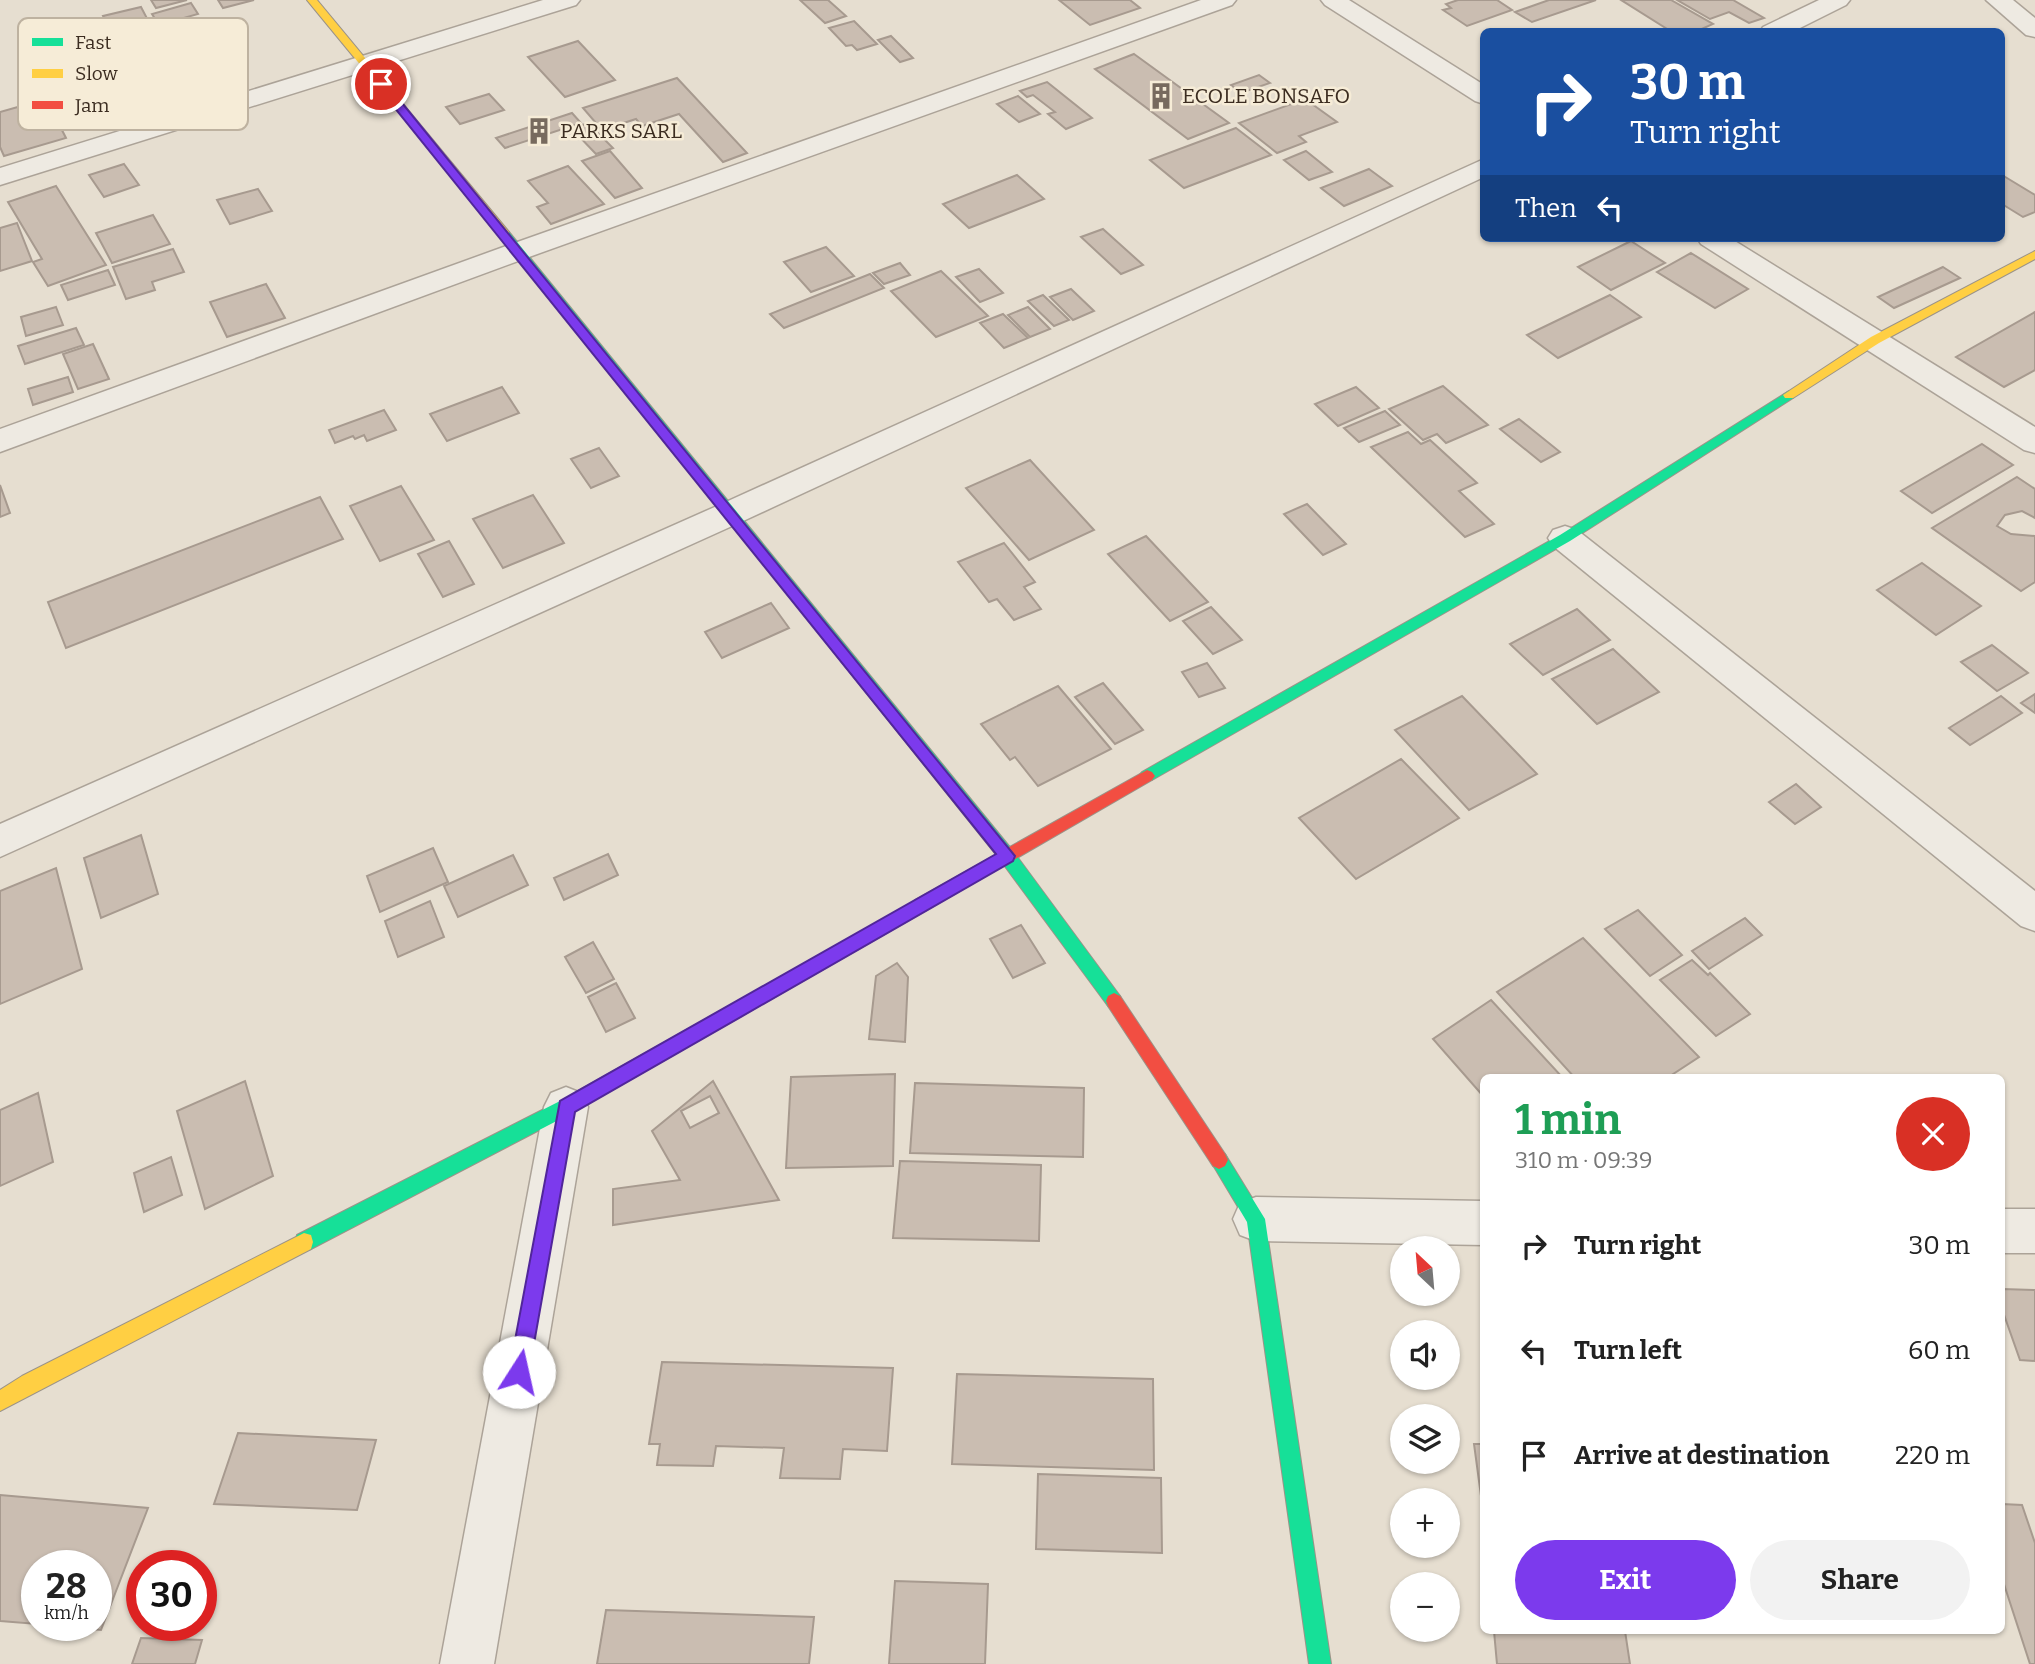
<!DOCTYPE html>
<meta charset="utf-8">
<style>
body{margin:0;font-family:Bitter,serif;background:#f2f2f2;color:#222;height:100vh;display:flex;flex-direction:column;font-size:26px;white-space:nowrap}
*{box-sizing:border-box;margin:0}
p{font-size:23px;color:#767676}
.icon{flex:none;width:38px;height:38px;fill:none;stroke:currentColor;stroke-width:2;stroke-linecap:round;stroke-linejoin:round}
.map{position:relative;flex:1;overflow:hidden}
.details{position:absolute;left:1480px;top:1074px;width:525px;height:560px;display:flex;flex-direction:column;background:#fff;border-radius:10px;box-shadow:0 2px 5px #0004}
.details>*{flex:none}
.guide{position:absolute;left:1480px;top:28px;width:525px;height:214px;border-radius:10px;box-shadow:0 2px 5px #0004;background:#1a4fa0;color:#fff;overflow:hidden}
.needle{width:46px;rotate:334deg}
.controls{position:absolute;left:1390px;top:1236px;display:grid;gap:14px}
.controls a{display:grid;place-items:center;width:70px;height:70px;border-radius:50%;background:#fff;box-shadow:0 2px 5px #0004;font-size:35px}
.speed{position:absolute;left:21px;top:1550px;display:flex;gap:14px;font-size:35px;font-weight:700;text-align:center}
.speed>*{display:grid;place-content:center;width:91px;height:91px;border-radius:50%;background:#fff;box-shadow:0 2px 5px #0004;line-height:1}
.speed small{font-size:18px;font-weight:400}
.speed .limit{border:10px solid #d22;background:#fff;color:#111}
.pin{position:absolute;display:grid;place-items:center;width:60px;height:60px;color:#fff;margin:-30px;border:4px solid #fff;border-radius:50%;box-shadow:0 2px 7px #0007}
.me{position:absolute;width:77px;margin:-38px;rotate:10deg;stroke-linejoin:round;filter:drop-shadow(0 0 5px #0008)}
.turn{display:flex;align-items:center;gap:24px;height:147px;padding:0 35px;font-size:32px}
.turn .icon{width:91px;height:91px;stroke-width:2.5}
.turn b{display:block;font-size:49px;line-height:60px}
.then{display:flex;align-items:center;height:66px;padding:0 35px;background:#0003;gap:14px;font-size:26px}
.round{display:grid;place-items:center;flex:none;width:74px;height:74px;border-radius:37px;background:#f2f2f2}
.overview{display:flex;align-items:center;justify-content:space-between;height:119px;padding:0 35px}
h1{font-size:42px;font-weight:700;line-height:52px;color:#1e9e55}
.button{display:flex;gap:14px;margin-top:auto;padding:14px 35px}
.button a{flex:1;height:80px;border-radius:42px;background:#7c3aed;color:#fff;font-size:28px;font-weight:700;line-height:80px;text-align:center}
.button a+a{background:#f2f2f2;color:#222}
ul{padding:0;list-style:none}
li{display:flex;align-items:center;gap:21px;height:105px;padding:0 35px}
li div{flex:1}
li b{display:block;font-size:26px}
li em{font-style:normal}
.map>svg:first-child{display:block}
.building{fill:#cabdb1;stroke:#a79a8f;stroke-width:2;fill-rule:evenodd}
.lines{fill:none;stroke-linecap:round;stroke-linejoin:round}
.street-casing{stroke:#aca398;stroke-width:3}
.fast-casing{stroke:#9b9388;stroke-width:2}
.slow-casing{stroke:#9b9388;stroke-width:2}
.jam-casing{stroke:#9b9388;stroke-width:2}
.street{fill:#eeeae2;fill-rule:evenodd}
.fast{fill:#16e098;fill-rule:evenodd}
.slow{fill:#ffcf43;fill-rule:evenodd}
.jam{fill:#f24e42;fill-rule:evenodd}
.route{fill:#7c3aed;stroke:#51269a;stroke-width:2}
.labels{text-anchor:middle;stroke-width:5;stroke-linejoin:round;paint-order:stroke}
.far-poi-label{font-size:21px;fill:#3b2c20;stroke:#f6ecd7;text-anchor:start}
.key{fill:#f6ecd7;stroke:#beb2a0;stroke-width:2}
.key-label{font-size:19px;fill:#3b2c20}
</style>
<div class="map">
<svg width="2035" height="1664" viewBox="0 0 2035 1664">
<rect width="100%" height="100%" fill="#e6ded0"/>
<g class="building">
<polygon points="151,0 187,0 156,8"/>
<polygon points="218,0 254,0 223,8"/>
<polygon points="800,0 828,0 846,16 825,23"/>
<polygon points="1059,0 1130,0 1140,8 1090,25"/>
<polygon points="1458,0 1497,0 1512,10 1467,26 1443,10 1451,8 1446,4"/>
<polygon points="1549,0 1596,0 1532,22 1515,12"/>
<polygon points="1621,0 1671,0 1713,24 1695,32 1672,32"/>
<polygon points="1677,0 1733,0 1764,18 1749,23 1729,12 1710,19"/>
<polygon points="191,3 198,14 159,25 152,14"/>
<polygon points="141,7 152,28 114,38 103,16"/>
<polygon points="854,21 877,44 857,50 852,45 846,46 829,28"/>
<polygon points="891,36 913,58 900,62 878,40"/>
<polygon points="578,41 615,80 565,97 528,57"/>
<polygon points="1134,54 1229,123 1188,139 1095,69"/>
<polygon points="1259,75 1270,83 1241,93 1231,85"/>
<polygon points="677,78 747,153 723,162 679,114 642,126 636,119 602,130 583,108"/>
<polygon points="1047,82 1092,118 1066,129 1048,114 1055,112 1033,95 1027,97 1020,91"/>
<polygon points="489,94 504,110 460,124 446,107"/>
<polygon points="1018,96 1040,114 1019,122 997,104"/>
<polygon points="46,99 66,138 4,156 0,147 0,112"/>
<polygon points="1305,99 1337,122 1299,136 1306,142 1277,153 1239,123"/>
<polygon points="572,113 581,123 505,148 496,138"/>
<polygon points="588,123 613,148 596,154 572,129"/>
<polygon points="1236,128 1271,155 1184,188 1150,160"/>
<polygon points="610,151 642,188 615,198 582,161"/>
<polygon points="1306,151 1332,172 1309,180 1284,160"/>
<polygon points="124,164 139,185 104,197 89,175"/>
<polygon points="568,166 604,204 551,224 537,207 548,203 528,181"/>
<polygon points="1369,169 1392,186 1344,206 1321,188"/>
<polygon points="1017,175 1044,199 969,228 943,204"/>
<polygon points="2002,175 2035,195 2035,212 2023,217 2002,204"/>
<polygon points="56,186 106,265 48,286 33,262 42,259 8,202"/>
<polygon points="258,189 272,211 230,224 217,200"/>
<polygon points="153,215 170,244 112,263 96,233"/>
<polygon points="17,223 32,261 0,271 0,228"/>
<polygon points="1103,229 1143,265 1121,274 1081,237"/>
<polygon points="1631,241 1665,263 1611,290 1578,267"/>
<polygon points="826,247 854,276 811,292 784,262"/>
<polygon points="173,249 184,272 152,282 155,290 126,299 113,267"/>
<polygon points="1691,253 1748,289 1715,308 1657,272"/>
<polygon points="900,263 910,275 884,284 873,273"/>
<polygon points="1943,267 1960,278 1894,308 1878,297"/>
<polygon points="979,269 1003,293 980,302 956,277"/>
<polygon points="108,270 115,285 68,300 61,285"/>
<polygon points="941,271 988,316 936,337 891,291"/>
<polygon points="870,274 884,288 784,328 770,314"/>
<polygon points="266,284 285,318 227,337 210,302"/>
<polygon points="1071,289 1094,311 1073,320 1050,297"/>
<polygon points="1043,295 1069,320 1054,326 1028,301"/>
<polygon points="1610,295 1641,317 1558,358 1527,335"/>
<polygon points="56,307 63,325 26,336 21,317"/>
<polygon points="1028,307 1050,329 1030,337 1008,315"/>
<polygon points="2035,312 2035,370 2004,387 1956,357"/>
<polygon points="1003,314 1028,338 1004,348 980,323"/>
<polygon points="76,328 84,345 25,364 18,346"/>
<polygon points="93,344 109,379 78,389 63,354"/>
<polygon points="68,377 73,392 33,405 28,389"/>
<polygon points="1443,386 1488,425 1446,443 1437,434 1423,440 1389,409"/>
<polygon points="502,387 519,413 447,441 430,414"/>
<polygon points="1356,387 1379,408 1338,426 1315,404"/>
<polygon points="384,410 396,430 367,441 364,435 355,439 353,436 335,443 329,430"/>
<polygon points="1385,411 1400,425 1359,442 1344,428"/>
<polygon points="1519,419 1560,452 1541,462 1500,429"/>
<polygon points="1408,432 1421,444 1430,440 1477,483 1459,491 1494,524 1465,537 1371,447"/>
<polygon points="1982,444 2013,465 1932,513 1901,491"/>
<polygon points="599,448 619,476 591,488 571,459"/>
<polygon points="1030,460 1094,530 1029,560 966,488"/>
<polygon points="2017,477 2035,489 2035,518 2022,511 2005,515 1997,526 2011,534 2035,536 2035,582 2021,591 1932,528"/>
<polygon points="0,485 10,513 0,517"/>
<polygon points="401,486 434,540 380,561 350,506"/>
<polygon points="533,495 564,543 503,568 473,519"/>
<polygon points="320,497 343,539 66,648 48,602"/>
<polygon points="1307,504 1346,544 1323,555 1284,514"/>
<polygon points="1146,536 1208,602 1170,621 1108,554"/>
<polygon points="449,541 474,584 443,597 418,554"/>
<polygon points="1004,543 1035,582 1024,587 1041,609 1014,620 997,599 989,602 958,562"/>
<polygon points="1922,563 1981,606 1936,635 1877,590"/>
<polygon points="771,603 789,628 722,658 705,632"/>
<polygon points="1211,607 1242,640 1213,654 1183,621"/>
<polygon points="1577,609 1610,640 1543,675 1510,644"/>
<polygon points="1992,645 2028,673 1997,691 1961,662"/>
<polygon points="1613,649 1659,692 1597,724 1552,679"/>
<polygon points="1207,663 1225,688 1199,697 1182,672"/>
<polygon points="1103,683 1143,730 1115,744 1075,697"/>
<polygon points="1058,686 1111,749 1038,786 1015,757 1010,760 981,724"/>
<polygon points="2035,694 2035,713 2021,703"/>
<polygon points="1462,696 1537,774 1469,810 1395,730"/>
<polygon points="2001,696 2022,713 1970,745 1949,728"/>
<polygon points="1401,759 1459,818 1356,879 1299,818"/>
<polygon points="1796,784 1821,807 1795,824 1769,802"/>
<polygon points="141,835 158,894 101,918 84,858"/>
<polygon points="433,848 448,882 380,912 367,876"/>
<polygon points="608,854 618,875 564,900 554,878"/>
<polygon points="513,855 528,885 458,917 444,886"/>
<polygon points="56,868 82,969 0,1004 0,891"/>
<polygon points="430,901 444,937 398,957 385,921"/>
<polygon points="1638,910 1682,955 1650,976 1605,929"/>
<polygon points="1745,918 1762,935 1709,969 1692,951"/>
<polygon points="1021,925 1045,963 1013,978 990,939"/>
<polygon points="1583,938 1699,1057 1667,1078 1575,1078 1497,992"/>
<polygon points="593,942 614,979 586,993 565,957"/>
<polygon points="1692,960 1708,975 1710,973 1750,1014 1716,1036 1660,980"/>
<polygon points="897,963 908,977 905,1042 869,1039 876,976"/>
<polygon points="616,983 635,1018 606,1032 588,997"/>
<polygon points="1491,1000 1563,1078 1484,1078 1484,1097 1433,1039"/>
<polygon points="895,1074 893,1166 786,1168 791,1077"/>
<polygon points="245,1081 273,1176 205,1209 177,1111"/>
<path d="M713 1081 779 1200 613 1225V1189L680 1180 652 1131ZM710 1096 719 1113 690 1128 681 1111Z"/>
<polygon points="915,1083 1084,1088 1083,1157 910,1153"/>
<polygon points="38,1093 53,1162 0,1186 0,1110"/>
<polygon points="171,1157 182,1195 144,1212 134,1173"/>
<polygon points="900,1161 1041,1165 1039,1241 893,1238"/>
<polygon points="2002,1289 2035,1290 2035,1361 2020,1360 2002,1309"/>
<polygon points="662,1362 893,1368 887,1451 843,1449 840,1479 780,1478 784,1448 716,1446 713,1466 657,1465 660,1444 649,1444"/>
<polygon points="957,1374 1153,1379 1154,1470 952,1464"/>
<polygon points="238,1433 376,1440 357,1510 214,1504"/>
<polygon points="1474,1444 1484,1444 1484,1518"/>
<polygon points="1038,1474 1161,1478 1162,1553 1036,1549"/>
<polygon points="0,1495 148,1508 101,1630 55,1626 96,1626 96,1566 37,1566 37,1624 0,1621"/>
<polygon points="2002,1504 2022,1505 2035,1543 2035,1664 2030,1664 2002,1578"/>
<polygon points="895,1581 988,1584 985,1664 889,1664"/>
<polygon points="606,1610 814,1617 809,1664 597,1664"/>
<polygon points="1494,1631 1625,1631 1630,1664 1497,1664"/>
<polygon points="141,1638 202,1640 195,1664 132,1664"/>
</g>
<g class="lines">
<defs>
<g id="street">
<polygon points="543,0 580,0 576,5 0,185 0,168"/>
<polygon points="1201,0 1236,0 1232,5 529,257 0,452 0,429 509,245"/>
<polygon points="1321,0 1349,0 1484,85 1484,104 1475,101 1325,5"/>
<polygon points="1819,0 1850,0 1846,5 1792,32 1760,32 1763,27"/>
<polygon points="1986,0 2013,0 2035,18 2035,37 2026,35"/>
<polygon points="1484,159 1484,177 741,522 0,857 0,824 717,506"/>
<polygon points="1697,238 1730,238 2035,427 2035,453 2024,450 1701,244"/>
<polygon points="1565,526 1577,530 2035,891 2035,931 2021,926 1553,546 1548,538 1553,530"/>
<polygon points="566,1087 581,1093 588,1107 494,1664 440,1664 544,1107 551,1093"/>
<polygon points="1256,1197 1484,1201 1484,1245 1256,1241 1240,1235 1233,1219 1240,1203"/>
<rect x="2002" y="1209" width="33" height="44"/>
</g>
<g id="fast">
<polygon points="505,231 509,232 1013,851 1120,996 1122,1001 1120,1006 1114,1009 1108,1006 1001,861 501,236 499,234"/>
<polygon points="1789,391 1795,395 1793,398 1570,541 1152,780 1142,780 1139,776 1142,772 1560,535"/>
<polygon points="921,898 927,900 929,905 927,910 572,1113 311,1249 304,1251 297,1249 295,1242 297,1235 560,1101"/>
<polygon points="1219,1151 1225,1154 1265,1219 1331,1664 1309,1664 1247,1222 1210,1160 1213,1154"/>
</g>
<g id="slow">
<polygon points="307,0 317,0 509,232 509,236 501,236"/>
<polygon points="2035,251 2035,259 1879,343 1793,398 1785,398 1783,395 1871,337"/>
<polygon points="304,1233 311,1235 313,1242 311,1249 0,1411 0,1390 22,1376"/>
</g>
<g id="jam">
<polygon points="1147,770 1152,772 1155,776 1152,780 927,910 921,912 915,910 913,905 915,900"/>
<polygon points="1114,993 1120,996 1225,1154 1228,1160 1225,1166 1219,1169 1213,1166 1108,1006 1106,1001 1108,996"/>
</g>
</defs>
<use href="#street" class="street-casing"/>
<use href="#fast" class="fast-casing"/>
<use href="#slow" class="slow-casing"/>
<use href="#jam" class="jam-casing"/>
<use href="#street" class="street"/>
<use href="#fast" class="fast"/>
<use href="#slow" class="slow"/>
<use href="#jam" class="jam"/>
</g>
<polygon class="route" points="377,82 385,82 1015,856 1013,861 575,1112 529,1372 526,1379 519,1382 512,1379 509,1372 560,1101 996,854 377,86"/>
<defs>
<symbol id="building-bare" viewBox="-9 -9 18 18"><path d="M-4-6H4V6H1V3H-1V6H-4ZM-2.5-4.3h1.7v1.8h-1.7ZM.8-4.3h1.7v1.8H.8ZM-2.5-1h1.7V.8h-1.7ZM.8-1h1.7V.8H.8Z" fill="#776a5e" stroke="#f6ecd7" stroke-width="2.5" paint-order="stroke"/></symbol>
</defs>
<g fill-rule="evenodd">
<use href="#building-bare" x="1142" y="77" width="38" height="38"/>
<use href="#building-bare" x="520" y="112" width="38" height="38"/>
</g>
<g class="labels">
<g class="far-poi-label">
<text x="1182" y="103">ECOLE BONSAFO</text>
<text x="560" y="138">PARKS SARL</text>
</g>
</g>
<rect x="18" y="18" width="230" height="112" rx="10" class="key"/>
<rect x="32" y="38" width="31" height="8" fill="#16e098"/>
<rect x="32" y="69" width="31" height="9" fill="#ffcf43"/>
<rect x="32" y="101" width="31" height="8" fill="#f24e42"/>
<g class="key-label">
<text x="75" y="49">Fast</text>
<text x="75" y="80">Slow</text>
<text x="75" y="112">Jam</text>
</g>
</svg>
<div class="controls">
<a><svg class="needle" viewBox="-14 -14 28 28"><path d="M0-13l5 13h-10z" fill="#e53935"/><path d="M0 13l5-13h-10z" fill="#767676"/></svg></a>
<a><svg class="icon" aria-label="sound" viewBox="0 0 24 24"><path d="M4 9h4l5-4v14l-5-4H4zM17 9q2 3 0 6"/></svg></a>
<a><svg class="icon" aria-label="layers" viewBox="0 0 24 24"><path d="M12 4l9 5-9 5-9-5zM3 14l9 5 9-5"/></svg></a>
<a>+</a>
<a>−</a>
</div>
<div class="speed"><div>28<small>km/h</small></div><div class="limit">30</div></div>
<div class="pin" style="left:381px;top:84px;background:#d93025"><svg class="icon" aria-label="arrive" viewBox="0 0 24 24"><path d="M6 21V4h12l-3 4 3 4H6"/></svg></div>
<svg class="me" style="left:519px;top:1372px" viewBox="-20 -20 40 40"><circle r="19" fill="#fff"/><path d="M0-13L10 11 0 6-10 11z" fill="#7c3aed"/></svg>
<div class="guide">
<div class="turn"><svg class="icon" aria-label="right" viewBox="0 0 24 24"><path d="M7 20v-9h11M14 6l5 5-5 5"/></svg><div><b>30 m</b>Turn right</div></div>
<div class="then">Then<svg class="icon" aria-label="left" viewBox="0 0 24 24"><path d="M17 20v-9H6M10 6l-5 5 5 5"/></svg></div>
</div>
<section class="details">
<div class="overview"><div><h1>1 min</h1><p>310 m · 09:39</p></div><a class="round" style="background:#d93025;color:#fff"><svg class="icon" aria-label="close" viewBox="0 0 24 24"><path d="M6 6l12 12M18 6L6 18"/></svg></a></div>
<ul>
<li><svg class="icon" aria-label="right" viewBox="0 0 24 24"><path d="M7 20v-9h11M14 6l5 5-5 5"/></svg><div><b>Turn right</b></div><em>30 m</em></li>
<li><svg class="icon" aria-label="left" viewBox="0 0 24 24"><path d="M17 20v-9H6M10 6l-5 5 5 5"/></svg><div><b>Turn left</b></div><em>60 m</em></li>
<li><svg class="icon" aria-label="arrive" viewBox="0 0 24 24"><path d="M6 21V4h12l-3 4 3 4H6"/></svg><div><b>Arrive at destination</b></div><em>220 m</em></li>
</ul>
<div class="button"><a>Exit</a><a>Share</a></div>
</section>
</div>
